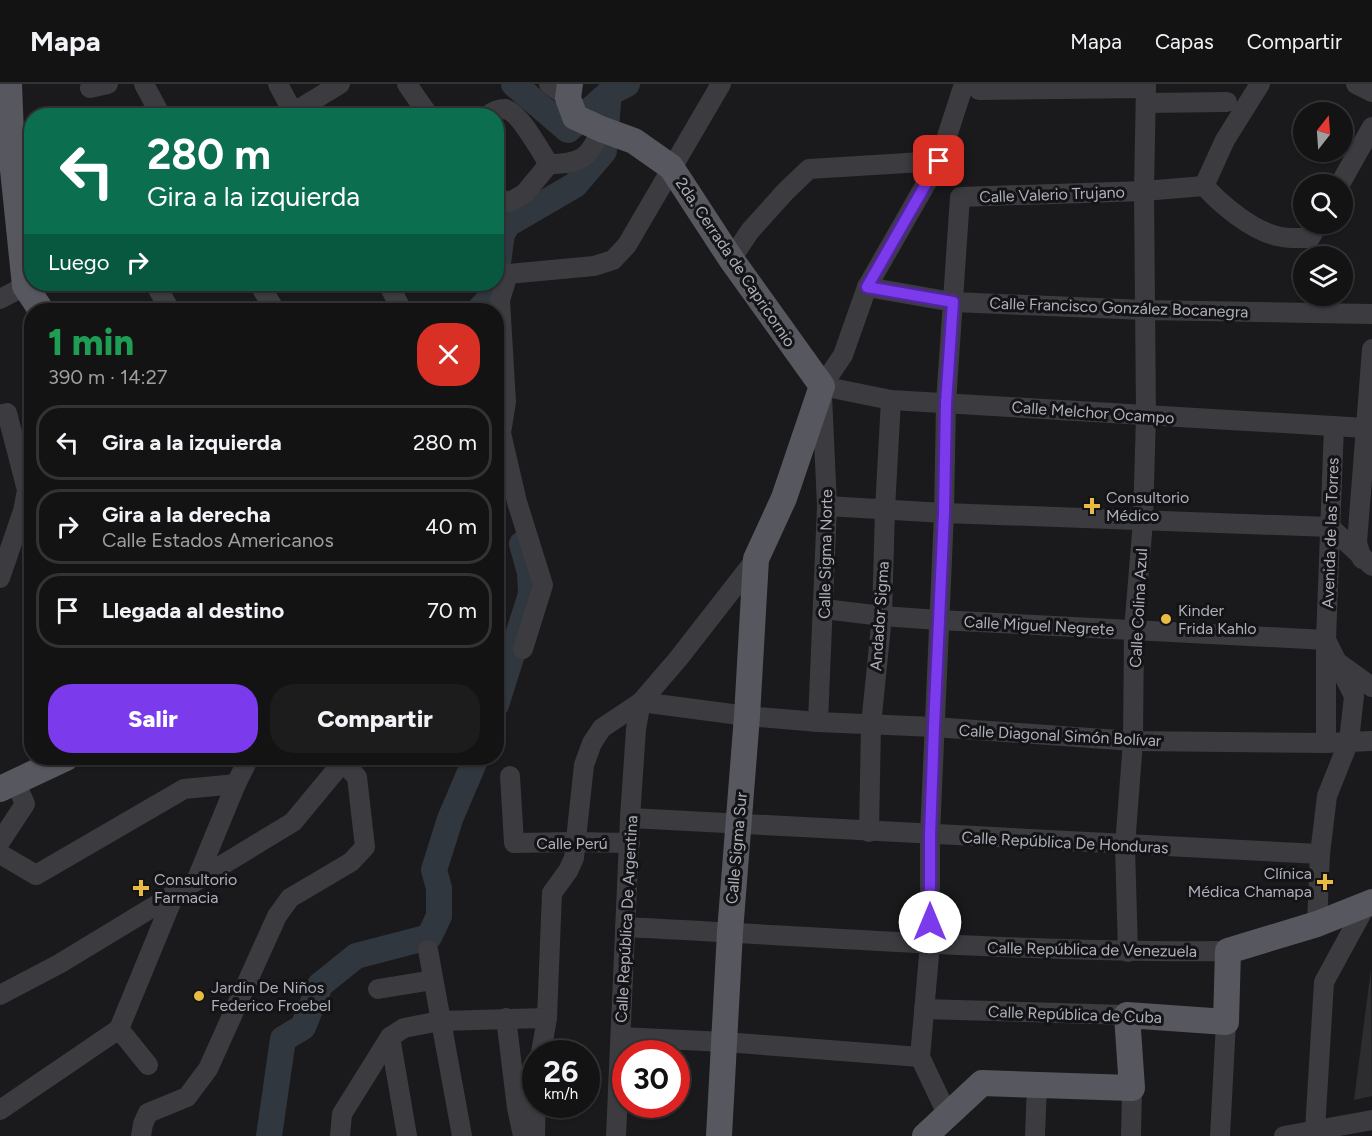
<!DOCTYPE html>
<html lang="es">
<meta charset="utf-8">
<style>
body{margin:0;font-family:Figtree,sans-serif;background:#1d1c1d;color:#f1f3f6;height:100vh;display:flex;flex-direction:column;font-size:22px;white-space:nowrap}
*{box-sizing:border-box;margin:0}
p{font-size:20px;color:#9d9ea0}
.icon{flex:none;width:33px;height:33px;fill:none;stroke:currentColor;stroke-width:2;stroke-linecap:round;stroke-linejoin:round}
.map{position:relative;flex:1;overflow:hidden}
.side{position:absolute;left:24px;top:219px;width:480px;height:462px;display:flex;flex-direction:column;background:#141314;border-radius:24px;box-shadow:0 2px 4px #0004,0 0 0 2px #333234}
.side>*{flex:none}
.banner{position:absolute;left:24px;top:24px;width:480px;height:183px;border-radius:24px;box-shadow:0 2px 4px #0004,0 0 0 2px #333234;background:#0b6e4f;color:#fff;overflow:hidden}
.needle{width:39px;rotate:17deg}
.tools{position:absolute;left:1293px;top:18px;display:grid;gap:12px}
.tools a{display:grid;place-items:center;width:60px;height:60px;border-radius:50%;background:#141314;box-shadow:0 2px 4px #0004,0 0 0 2px #333234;font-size:30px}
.speed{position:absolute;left:522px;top:956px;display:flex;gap:12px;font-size:30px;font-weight:700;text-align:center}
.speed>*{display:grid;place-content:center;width:78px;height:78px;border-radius:50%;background:#141314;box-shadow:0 2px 4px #0004,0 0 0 2px #333234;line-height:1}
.speed small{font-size:15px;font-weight:400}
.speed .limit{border:9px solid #d22;background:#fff;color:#111}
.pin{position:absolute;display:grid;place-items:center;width:51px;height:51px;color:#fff;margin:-26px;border-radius:12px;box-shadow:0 3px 9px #0006}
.me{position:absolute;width:66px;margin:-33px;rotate:0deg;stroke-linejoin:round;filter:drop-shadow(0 0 4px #0008)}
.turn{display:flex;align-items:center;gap:21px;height:126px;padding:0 24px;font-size:27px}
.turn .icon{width:78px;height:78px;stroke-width:2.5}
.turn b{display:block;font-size:42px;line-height:51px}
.then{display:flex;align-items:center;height:57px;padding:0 24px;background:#0003;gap:12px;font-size:22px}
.round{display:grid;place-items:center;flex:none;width:63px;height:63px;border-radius:24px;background:#1d1c1d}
.overview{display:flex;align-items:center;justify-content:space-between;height:102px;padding:0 24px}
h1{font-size:36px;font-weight:800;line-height:45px;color:#1e9e55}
.cta{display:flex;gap:12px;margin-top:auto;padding:12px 24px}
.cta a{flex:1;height:69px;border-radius:24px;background:#7c3aed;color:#fff;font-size:24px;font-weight:800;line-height:69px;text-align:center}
.cta a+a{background:#1d1c1d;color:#f1f3f6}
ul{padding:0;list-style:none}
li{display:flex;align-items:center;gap:18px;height:75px;margin:0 12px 9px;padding:0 12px;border:3px solid #333234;border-radius:24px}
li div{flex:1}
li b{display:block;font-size:22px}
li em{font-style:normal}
header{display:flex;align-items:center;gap:36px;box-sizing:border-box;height:84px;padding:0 30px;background:#141314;border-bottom:2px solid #333234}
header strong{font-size:28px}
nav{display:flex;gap:33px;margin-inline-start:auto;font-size:21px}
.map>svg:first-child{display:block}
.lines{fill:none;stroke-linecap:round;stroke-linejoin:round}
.river{stroke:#30373f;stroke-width:26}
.building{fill:#2d2c2f}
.minor{stroke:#3b3b40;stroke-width:20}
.major{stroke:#57585f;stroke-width:26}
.route-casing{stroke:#51269a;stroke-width:15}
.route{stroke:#7c3aed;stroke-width:10}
.poi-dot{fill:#eabb43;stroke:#141417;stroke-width:2}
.labels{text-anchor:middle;stroke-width:6;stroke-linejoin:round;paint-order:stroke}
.street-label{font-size:16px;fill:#adb0ba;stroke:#141417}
.poi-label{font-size:16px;fill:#adb0ba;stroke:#141417;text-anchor:start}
</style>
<header>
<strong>Mapa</strong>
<nav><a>Mapa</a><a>Capas</a><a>Compartir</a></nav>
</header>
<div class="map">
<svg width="1372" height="1052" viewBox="0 0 1372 1052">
<rect width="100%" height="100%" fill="#1a191b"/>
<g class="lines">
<g class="river">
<polyline points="514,0 568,46 609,9 627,0"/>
<polyline points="496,193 502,150 508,140 575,101 604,67 609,9"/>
<polyline points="479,226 493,211 495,200"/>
<polyline points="496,621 531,510 530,489 522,460"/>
<polyline points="269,1052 283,955 303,943 320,901 356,872 429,853 439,832 439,804 434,786 450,735 476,674"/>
</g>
</g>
<polygon class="building" points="1371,885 1372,1012 1354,1016"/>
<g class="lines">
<g class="minor">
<polyline points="144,0 161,32"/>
<polyline points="278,0 295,32"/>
<polyline points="407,0 429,32"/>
<polyline points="549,0 568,14"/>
<polyline points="1356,0 1372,8"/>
<polyline points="90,4 108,0"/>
<polyline points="979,6 1146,4"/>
<polyline points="1146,19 1227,18"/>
<polyline points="294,28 340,0"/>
<path d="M487 32C492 28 498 25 505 25 519 27 540 67 549 80"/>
<path d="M549 80C579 80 590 75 601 45"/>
<polyline points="13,93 32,96"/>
<polyline points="1340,100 1372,43"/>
<polyline points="1204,102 1225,56 1260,0"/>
<polyline points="496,114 510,118 525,109 549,80"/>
<polyline points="731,175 750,147 785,108 809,85 939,77"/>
<polyline points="155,200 170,226"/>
<polyline points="259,200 275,226"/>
<polyline points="388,200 402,226"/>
<polyline points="867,203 953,218 1145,226 1372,230"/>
<polyline points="0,215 25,202"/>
<polyline points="822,302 891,316 1366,344 1372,349"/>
<polyline points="822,302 843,271 867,203 939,77 964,0"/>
<polyline points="0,331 7,329 27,406 23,427 0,494"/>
<polyline points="827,422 944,429 1330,443 1372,482"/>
<polyline points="1362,475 1357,459 1372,265"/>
<polyline points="824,525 882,532 939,536 1326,556 1354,612 1349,657 1327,712 1320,770 1317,840"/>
<polyline points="523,565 543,501 517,418 501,349 506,318 500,216 508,190 594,182 613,176 627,161 721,0"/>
<polyline points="1337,578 1372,603"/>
<polyline points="641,618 747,632 818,638 934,643 1133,657 1326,659 1372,657"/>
<polyline points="818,638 827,422 822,311"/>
<polyline points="1326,659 1326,556 1334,342"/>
<polyline points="510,692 514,759 574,758 630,759"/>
<polyline points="630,734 1320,770"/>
<polyline points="869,748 871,641 882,532 885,425 891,316"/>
<polyline points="0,758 25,720 15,697"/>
<polyline points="0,770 36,791 184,705 236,700"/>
<polyline points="196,797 236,700 249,674"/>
<path d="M625 843C826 853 1027 869 1228 867"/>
<polyline points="428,866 462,1052"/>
<polyline points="1128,868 1125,762 1133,657 1134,546 1143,437 1146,331 1144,107 1146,0"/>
<polyline points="378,905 433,896"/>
<polyline points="0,911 59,880 293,738 346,674"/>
<polyline points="924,925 1127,931"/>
<polyline points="506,934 517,1024 523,1052"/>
<polyline points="119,945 175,809"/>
<polyline points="119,945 148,981"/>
<polyline points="390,953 407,1052"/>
<polyline points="621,953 725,958 920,973"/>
<polyline points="541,969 547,934 552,809 568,787 574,774 584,681 592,659 602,644 641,618 678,575 756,475"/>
<polyline points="0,1026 119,945"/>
<path d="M948 1032 920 973 930 860V751L944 429 946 319 960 113 1144 107 1204 102C1222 121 1251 146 1277 152 1287 155 1299 154 1310 154L1318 140"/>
<polyline points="1315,1046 1324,898 1366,821"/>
<polyline points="141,1052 143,1040 148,1029 187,1013 208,985 277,832 290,814 351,778 365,763 357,693 343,679"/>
<polyline points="340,1052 342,1030 390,953 404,944 440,937 547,934"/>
<polyline points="535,1052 536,998"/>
<polyline points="616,1052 630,734 636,645 641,618"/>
<polyline points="1035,1052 1037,1001"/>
<polyline points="1131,1052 1132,1004"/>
<polyline points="1220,1052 1226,938"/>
<polyline points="1284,1052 1372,1036"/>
</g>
<g class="major">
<polyline points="9,0 12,76 25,202 41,226"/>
<polyline points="570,0 568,14 575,33 601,45 634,57 671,83 731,175 822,302 784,414 756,475 747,632 730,848 719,1052"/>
<polyline points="0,705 66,674"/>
<polyline points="925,1052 982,999 1132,1004 1127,931 1226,938 1228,867 1317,840 1372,818"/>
</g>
</g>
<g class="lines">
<defs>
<polyline id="route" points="930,838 930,751 934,643 944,429 946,319 953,218 867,203 939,77"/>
</defs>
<use href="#route" class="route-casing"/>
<use href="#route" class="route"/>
</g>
<g class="poi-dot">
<path d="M1089 413h6v6h6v6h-6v6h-6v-6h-6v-6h6z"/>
<circle cx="1166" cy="535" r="6"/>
<path d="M1322 789h6v6h6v6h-6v6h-6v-6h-6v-6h6z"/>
<path d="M138 795h6v6h6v6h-6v6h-6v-6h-6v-6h6z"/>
<circle cx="199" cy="912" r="6"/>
</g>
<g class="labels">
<g class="street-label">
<text transform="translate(1052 110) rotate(-2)" y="6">Calle Valerio Trujano</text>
<text transform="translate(736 178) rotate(56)" y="6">2da. Cerrada de Capricornio</text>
<text transform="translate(1119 223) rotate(2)" y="6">Calle Francisco González Bocanegra</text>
<text transform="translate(1093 328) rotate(4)" y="6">Calle Melchor Ocampo</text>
<text transform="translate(1330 449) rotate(-88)" y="6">Avenida de las Torres</text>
<text transform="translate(825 470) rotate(-89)" y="6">Calle Sigma Norte</text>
<text transform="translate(1138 524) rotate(-87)" y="6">Calle Colina Azul</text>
<text transform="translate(879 532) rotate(-86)" y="6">Andador Sigma</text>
<text transform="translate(1039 541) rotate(3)" y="6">Calle Miguel Negrete</text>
<text transform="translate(1060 651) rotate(3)" y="6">Calle Diagonal Simón Bolívar</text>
<text transform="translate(1065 758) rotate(3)" y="6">Calle República De Honduras</text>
<text x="572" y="765">Calle Perú</text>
<text transform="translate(736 764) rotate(-85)" y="6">Calle Sigma Sur</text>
<text transform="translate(626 835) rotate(-87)" y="6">Calle República De Argentina</text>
<text transform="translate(1092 865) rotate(1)" y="6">Calle República de Venezuela</text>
<text transform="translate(1075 930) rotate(2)" y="6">Calle República de Cuba</text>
</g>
<g class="poi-label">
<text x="1106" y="419">Consultorio<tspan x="1106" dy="18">Médico</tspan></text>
<text x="1178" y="532">Kinder<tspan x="1178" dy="18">Frida Kahlo</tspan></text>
<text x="1312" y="795" text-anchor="end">Clínica<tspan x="1312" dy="18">Médica Chamapa</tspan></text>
<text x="154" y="801">Consultorio<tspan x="154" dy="18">Farmacia</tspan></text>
<text x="211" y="909">Jardin De Niños<tspan x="211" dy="18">Federico Froebel</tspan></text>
</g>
</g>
</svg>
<div class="tools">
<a><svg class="needle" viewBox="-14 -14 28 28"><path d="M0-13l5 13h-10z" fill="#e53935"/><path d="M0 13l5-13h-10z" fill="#9d9ea0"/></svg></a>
<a><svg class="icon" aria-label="search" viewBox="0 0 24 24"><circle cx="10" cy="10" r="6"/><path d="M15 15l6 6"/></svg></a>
<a><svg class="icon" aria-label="layers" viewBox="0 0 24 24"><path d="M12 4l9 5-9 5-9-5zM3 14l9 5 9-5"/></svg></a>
</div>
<div class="speed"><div>26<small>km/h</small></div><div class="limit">30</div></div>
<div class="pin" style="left:939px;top:77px;background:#d93025"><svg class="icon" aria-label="arrive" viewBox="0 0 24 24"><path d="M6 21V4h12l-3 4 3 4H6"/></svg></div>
<svg class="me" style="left:930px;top:838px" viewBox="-20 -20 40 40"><circle r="19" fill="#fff"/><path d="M0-13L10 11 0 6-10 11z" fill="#7c3aed"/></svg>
<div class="banner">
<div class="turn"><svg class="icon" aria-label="left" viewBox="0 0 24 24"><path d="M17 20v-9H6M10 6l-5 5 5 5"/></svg><div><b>280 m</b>Gira a la izquierda</div></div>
<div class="then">Luego<svg class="icon" aria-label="right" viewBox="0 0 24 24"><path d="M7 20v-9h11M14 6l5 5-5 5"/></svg></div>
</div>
<section class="side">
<div class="overview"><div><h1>1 min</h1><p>390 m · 14:27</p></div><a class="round" style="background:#d93025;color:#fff"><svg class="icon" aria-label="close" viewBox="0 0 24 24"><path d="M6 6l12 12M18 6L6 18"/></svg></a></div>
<ul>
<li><svg class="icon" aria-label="left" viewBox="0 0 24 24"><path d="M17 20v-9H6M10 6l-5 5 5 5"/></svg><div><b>Gira a la izquierda</b></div><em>280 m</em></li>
<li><svg class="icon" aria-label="right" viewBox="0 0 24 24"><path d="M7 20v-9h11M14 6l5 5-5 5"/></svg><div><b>Gira a la derecha</b><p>Calle Estados Americanos</p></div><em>40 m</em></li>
<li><svg class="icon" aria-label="arrive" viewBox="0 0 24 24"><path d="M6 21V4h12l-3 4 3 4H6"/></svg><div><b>Llegada al destino</b></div><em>70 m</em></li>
</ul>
<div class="cta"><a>Salir</a><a>Compartir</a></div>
</section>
</div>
